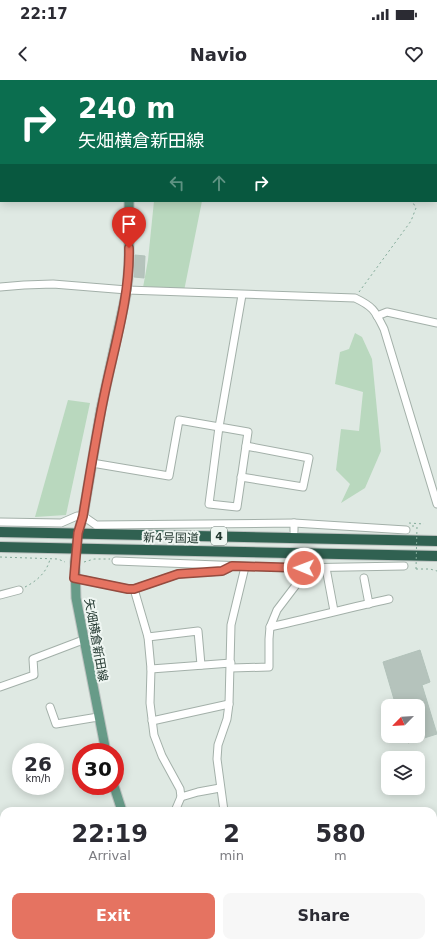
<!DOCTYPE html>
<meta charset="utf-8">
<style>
body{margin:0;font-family:"DejaVu Sans","Noto Sans JP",sans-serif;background:#f7f7f7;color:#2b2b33;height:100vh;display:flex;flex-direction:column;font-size:15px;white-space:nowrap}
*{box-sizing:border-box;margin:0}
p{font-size:13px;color:#7c7c81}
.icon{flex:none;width:22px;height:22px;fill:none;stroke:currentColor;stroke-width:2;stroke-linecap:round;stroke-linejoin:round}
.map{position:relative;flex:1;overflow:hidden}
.side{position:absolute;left:0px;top:727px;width:437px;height:140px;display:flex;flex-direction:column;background:#fff;border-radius:12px 12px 0 0;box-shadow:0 2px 10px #0003}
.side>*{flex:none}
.banner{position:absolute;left:0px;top:0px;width:437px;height:122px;box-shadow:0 2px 10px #0003;background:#0b6e4f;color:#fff;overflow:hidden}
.needle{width:26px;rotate:246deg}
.controls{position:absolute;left:381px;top:619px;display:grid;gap:8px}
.controls a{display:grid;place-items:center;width:44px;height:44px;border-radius:8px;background:#fff;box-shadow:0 2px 10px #0003;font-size:20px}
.speed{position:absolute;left:12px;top:663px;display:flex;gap:8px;font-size:20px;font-weight:700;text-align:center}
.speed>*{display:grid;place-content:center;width:52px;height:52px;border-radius:50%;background:#fff;box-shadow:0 2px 10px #0003;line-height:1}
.speed small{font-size:10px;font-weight:400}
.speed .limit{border:6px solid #d22;background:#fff;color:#111}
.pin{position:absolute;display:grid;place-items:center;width:34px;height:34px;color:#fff;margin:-41px -17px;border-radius:50% 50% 50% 0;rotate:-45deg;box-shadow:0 0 4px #0007}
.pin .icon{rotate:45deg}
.me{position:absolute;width:44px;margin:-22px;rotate:271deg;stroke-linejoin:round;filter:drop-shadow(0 0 3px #0008)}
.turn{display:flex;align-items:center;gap:14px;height:84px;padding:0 12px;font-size:18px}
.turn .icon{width:52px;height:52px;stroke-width:2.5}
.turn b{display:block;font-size:28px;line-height:34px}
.lanes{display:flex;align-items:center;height:38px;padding:0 12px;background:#0003;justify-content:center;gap:20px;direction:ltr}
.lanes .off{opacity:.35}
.eta{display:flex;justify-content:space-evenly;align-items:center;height:68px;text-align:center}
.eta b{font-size:24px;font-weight:700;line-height:28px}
.cta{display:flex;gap:8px;margin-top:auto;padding:8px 12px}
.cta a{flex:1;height:46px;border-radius:8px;background:#e57361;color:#fff;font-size:16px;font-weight:700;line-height:46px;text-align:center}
.cta a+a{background:#f7f7f7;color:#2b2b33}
.status{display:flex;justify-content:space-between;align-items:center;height:28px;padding:0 20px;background:#fff;direction:ltr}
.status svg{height:11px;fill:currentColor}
header{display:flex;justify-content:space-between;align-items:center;height:52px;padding:0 12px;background:#fff;font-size:18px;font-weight:700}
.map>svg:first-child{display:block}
.green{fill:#b9d8be}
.building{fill:#b5c3bc;stroke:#b2c2ba}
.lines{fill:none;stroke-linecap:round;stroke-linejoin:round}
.minor-casing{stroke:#a3b0a9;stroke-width:9}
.major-casing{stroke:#bdc3c1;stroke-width:11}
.highway-casing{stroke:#bdc3c1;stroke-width:12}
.path{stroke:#82aa99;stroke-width:1;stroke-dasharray:2 3;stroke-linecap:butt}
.minor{stroke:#fff;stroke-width:7}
.major{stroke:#679b88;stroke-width:9}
.highway{stroke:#306151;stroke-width:10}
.path-bridge{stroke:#82aa99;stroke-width:1;stroke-dasharray:2 3;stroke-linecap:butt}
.route-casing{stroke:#954b3f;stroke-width:10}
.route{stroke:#e57361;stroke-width:7}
.labels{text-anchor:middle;stroke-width:4;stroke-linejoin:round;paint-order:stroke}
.shield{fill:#eff6f2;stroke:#60706a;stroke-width:1}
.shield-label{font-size:11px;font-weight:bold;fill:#22372f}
.street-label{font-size:12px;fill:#22372f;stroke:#eff6f2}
</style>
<div class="status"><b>22:17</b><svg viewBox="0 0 49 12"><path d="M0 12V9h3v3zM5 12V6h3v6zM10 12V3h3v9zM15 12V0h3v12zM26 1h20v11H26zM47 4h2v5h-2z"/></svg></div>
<header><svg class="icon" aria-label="back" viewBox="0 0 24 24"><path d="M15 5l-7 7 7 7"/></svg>Navio<svg class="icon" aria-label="heart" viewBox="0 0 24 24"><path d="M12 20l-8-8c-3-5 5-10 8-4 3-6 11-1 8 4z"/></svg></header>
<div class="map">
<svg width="437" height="867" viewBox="0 0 437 867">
<rect width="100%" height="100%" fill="#dfe9e3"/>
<g class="green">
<polygon points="154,121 202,121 183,216 142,213 148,180"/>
<polygon points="355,253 362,257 372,279 381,371 365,408 341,423 350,404 336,390 341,349 359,351 363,312 335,304 340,272 349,269"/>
<polygon points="68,320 90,323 66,435 35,437"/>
</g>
<g class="building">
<polygon points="135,175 145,176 144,198 134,197"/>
<polygon points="420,570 430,602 422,605 437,654 408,663 406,656 418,656 418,626 396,626 383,582"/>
</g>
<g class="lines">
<defs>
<g id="minor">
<polyline points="374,0 375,1"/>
<polyline points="436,26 437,26"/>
<path d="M0 207 24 205 53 204 127 210 355 218C374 227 375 231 384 249L437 424"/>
<polyline points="377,236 387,232 437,243"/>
<polyline points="92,383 169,396 179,340 248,352 237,427 209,424 219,347 242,215"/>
<polyline points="241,397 303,407 309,378 246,366"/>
<polyline points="0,442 61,443 77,436 83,436 96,445 294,443 406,450"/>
<polyline points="294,451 294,443"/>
<polyline points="293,479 293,488"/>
<polyline points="116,481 293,488 404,486"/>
<polyline points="326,488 334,531"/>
<polyline points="74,498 128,509 134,509 178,494 223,491 229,488"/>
<polyline points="364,498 369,524"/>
<polyline points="134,509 148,557 151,589 150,623 154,655 162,676 180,709 181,717 198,712 220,708"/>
<polyline points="0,515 19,510"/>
<path d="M270 547C310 538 349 528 389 519"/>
<polyline points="148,557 198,551 201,585"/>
<polyline points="231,588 269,587 269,559 270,547 277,530 296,505 304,488"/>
<polyline points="151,589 231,583"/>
<polyline points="0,607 34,595 33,579 83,560"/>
<polyline points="50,627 56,644 98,637"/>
<polyline points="152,641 229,624"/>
<polyline points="175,731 181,717"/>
<polyline points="224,731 217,679 218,665 227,639 229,624 231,545 245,487"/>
<polyline points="433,745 437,744"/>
<polyline points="0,799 4,812"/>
<polyline points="20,863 21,867"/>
<polyline points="265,863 267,867"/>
</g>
<g id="major">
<polyline points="137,1 138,0"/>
<polyline points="106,672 76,518 75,482 78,453 83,436 101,329 127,210 129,182 129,121"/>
<polyline points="114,706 122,731"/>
<polyline points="116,867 118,863"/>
</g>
<g id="highway">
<polyline points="0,452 437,461"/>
<polyline points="0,467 437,476"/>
</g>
</defs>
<use href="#minor" class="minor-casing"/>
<use href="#major" class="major-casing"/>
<use href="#highway" class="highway-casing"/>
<g class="path">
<polyline points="359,212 411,141 416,128 412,121"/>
<polyline points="409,443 424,444"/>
<polyline points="412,446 417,446"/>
<polyline points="0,477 58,479 65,482"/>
<polyline points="84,482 94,479 110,479"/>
<polyline points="416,489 430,489 437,491"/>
<path d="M25 507C37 501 47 492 50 479"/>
</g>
<use href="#minor" class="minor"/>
<use href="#major" class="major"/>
<use href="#highway" class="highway"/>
<polyline class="path-bridge" points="416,489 417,446"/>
</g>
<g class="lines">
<defs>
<path id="route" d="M129 168C130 214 116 261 106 307 97 349 90 393 83 436L78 453 74 498 128 509H134L178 494 222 491 232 486 304 488"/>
</defs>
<use href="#route" class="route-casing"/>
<use href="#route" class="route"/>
</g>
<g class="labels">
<rect class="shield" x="211" y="447" width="16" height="18" rx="3"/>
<g class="shield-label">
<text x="219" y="460">4</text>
</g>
<g class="street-label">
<text transform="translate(171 458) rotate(1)" y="4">新4号国道</text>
<text transform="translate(96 560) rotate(80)" y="4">矢畑横倉新田線</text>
</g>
</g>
</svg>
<div class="controls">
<a><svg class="needle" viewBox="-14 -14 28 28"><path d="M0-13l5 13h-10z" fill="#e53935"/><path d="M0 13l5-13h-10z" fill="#7c7c81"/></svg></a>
<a><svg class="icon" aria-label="layers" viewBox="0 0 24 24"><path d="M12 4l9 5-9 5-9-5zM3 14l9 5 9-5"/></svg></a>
</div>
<div class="speed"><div>26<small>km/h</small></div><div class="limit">30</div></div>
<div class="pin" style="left:129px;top:168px;background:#d93025"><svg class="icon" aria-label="arrive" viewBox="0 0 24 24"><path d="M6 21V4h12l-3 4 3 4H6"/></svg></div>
<svg class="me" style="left:304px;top:488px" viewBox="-20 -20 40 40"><circle r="17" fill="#e57361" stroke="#fff" stroke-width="3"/><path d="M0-11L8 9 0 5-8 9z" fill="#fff"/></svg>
<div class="banner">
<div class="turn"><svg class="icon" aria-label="right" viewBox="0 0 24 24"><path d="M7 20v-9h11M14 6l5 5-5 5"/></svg><div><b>240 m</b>矢畑横倉新田線</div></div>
<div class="lanes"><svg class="icon off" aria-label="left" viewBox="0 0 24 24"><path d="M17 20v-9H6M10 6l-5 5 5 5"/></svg><svg class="icon off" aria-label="ahead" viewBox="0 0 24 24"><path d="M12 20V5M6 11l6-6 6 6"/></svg><svg class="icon" aria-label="right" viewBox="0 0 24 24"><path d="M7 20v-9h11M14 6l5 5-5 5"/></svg></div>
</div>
<section class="side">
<div class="eta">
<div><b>22:19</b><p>Arrival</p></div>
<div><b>2</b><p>min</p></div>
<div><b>580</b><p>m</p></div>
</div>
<div class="cta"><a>Exit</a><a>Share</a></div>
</section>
</div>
